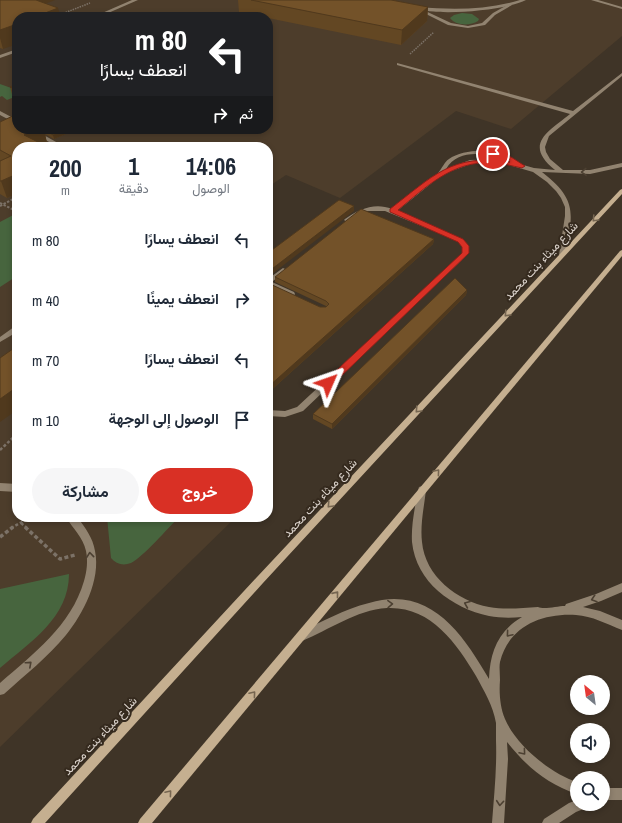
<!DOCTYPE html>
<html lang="ar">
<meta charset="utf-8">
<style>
body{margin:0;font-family:"Archivo Narrow",Vazirmatn,sans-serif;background:#f6f6f7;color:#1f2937;direction:rtl;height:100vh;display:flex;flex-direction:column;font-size:15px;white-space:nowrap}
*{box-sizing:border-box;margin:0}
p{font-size:13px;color:#747a83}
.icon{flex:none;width:22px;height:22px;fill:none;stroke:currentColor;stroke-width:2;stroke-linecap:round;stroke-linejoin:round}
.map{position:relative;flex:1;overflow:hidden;direction:ltr}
.details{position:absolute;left:12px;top:142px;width:261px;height:380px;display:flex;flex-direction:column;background:#fff;border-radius:16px;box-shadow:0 2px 6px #0003;direction:rtl}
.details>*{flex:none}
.guide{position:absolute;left:12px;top:12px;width:261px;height:122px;border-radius:16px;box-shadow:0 2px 6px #0003;direction:rtl;background:#202124;color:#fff;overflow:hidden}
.needle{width:26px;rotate:331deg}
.controls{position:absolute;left:570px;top:675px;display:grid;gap:8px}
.controls a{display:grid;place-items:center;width:40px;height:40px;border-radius:50%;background:#fff;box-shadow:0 2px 6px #0003;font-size:20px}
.pin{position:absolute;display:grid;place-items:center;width:34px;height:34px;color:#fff;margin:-17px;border:2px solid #fff;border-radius:50%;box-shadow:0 1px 4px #0007}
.me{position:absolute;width:44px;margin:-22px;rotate:47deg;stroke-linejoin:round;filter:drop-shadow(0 0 3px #0008)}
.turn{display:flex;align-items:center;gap:14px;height:84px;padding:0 20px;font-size:18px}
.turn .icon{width:52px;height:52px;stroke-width:2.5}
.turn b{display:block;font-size:28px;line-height:34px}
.then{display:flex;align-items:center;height:38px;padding:0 20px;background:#0003;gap:8px;font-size:15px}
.eta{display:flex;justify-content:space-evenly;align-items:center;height:68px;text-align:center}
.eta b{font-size:24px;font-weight:700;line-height:28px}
.action{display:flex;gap:8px;margin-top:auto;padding:8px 20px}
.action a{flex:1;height:46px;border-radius:24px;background:#d93025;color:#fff;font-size:16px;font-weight:700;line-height:46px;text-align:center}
.action a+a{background:#f6f6f7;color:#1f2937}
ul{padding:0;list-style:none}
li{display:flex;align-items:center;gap:12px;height:60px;padding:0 20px}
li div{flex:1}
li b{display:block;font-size:15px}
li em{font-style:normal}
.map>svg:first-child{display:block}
.built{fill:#4d3d2b;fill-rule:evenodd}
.green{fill:#47653e}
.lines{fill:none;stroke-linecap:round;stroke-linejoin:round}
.path-far3{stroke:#7c7267;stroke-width:1.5;stroke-dasharray:1.5 1;stroke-linecap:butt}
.path-far2{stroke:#7c7267;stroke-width:2;stroke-dasharray:2.5 1.5;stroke-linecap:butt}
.path-far1{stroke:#7c7267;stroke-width:2.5;stroke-dasharray:3 2;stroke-linecap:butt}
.path{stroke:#7c7267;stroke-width:3.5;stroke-dasharray:4 2.5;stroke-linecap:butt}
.lane{fill:#918370;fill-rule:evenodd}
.street{fill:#918370;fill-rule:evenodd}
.secondary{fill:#c5af90;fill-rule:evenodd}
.wall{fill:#634723}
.shaded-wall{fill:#50391d}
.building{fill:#735229;stroke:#50391d}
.oneway{stroke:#4c4032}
.oneway2{stroke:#766651}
.route{fill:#d93025;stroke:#8d1f18}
.labels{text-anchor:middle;stroke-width:4;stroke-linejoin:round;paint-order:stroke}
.street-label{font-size:12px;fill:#dcd4cd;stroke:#352a1e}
</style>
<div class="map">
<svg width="622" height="823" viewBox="0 0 622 823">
<rect width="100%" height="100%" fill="#3f3427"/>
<path class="built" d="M0 0H622V36L511 129 456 111 340 198 286 175 268 187V147H17V517H236L0 747ZM17 17H268V129H17Z"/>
<g class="green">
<path d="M462 13 472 14 479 19 478 21C470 26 456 26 450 18L454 15Z"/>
<polygon points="0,84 17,90 17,96 7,100 2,96 0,97"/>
<polygon points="17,213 17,276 0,287 0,222"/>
<path d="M107 517H179C169 527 142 558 131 563 123 566 116 564 111 558Z"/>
<path d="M69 574C69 618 30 642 0 668V589Z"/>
</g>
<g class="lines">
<g class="path-far3">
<polyline points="54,17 90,3"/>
<polyline points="410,54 434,32"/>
</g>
<g class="path-far2">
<polyline points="0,203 12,209 17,207"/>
<polyline points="0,206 17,197"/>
</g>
<g class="path-far1">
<polyline points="0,450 17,434"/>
<polyline points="21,523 27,528"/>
<polyline points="11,528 31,517"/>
</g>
<g class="path">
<polyline points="25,527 60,559 75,555"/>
<polyline points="0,537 13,527"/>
</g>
<g class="lane">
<polygon points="132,0 138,0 99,17 93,17"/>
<polygon points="591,0 598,0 622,7 622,9"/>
<polygon points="509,4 512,5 495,15 485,25 468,28 448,25 416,9 419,8 451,23 468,26 482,23 493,13"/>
<polygon points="17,49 17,52 0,58 0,55"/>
<path d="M397 63 573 111 622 73V76L549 136 545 147 546 152 550 159 563 170H590L622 163V167L590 174 542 172C578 200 573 214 565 255L562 257 559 255 565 216V207L561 198 556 191 547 182 533 172 502 163 471 164 443 174 397 211 462 239C469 245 471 250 465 257L303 411 285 417 268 416V410L285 411 297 407 461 255C464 249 462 245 458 241L385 211H367L347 222 344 220 345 219C359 209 375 202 392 209 407 197 424 186 438 173 442 169 444 162 449 159 464 148 499 148 514 159L511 161C490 155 460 146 446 169L470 160 502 159 534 168 555 170C523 144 548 132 570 114L397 65Z"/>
<polygon points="0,111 17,120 17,124 0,115"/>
<polygon points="26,129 33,129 65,147 58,147"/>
<polygon points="283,268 285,269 285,271 272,282 294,292 295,294 294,296 290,296 268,286 268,279"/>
<polygon points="14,327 17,327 17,332 0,342 0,337"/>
<polygon points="0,483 17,484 17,492 0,491"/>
<path d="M66 517H77C85 527 93 538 95 551 101 580 83 614 66 635 48 657 25 675 4 694L0 695V683C33 654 71 626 84 581 87 571 88 561 86 551 83 537 73 529 66 517Z"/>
</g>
<g class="street">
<path d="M520 0H526C508 10 435 17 417 8L419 7C453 10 486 10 520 0Z"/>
<path d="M422 486 425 487 426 490C424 507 420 525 422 542 425 576 457 601 489 607 505 610 522 608 538 607 544 610 557 606 565 606L566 604 596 594 622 583V592L601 601 583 607 600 611 622 620V630C607 624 592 616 576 615 542 613 509 626 500 662 499 667 500 674 500 680 499 693 500 707 505 719 516 745 551 774 577 782V794C547 784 526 766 507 742L508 759 504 823H492C494 796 497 768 496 741 496 735 496 729 496 723 493 705 484 691 476 676 456 642 430 606 387 608 356 610 329 630 302 641L298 639 297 636 298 633C322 622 344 609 369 603 430 585 462 633 489 679 490 652 498 631 522 617 511 618 500 618 489 616 452 608 416 582 412 542 411 525 415 507 418 490L419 487Z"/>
<rect x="603" y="788" width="19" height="12"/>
<polygon points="577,800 577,804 588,804 586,808 576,812 559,823 542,823 544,819 569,803"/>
</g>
<g class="secondary">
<polygon points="622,189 622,194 263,583 45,823 31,823 33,819 257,577 620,190"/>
<polygon points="622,250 622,256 152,823 138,823 140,819 620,251"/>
</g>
</g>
<g class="wall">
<polygon points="0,0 46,4 3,49 0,48"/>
<polygon points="238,0 391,0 428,7 427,21 401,45 268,18 268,17 264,17 239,12"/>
<polygon points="17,84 17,99 13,98 10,87"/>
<polygon points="0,122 17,129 74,129 75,130 54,139 45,134 47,143 42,145 17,147 17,193 7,198 0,194"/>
<polygon points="434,239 433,244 268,393 320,307 326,307 326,306 275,282 275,277"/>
<polygon points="467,290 466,295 332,429 313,419 313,414"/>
</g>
<g class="shaded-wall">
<polygon points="22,0 55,0 25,12"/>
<polygon points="428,7 427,21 401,45 402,30"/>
<polygon points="58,8 61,17 35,17"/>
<polygon points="17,24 17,44 3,49 0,38 0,30"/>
<polygon points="37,129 44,129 47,143 42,145 43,147 27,147 24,135"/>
<polygon points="65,129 74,129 75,130 54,139 53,135"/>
<polygon points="17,174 17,193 7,198 1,181"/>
<polygon points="354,206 354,211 268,277 268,272"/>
<polygon points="434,239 433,244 268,393 268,387"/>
<polygon points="467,290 466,295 332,429 332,424"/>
<polygon points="17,387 17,410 0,422 0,399"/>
</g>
<g class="building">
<polygon points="0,0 36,0 58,8 35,17 17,17 17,24 0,30"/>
<polygon points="251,0 391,0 428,7 402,30"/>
<polygon points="17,84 17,90 10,87"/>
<polygon points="17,114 17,129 37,129 24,135 42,144 36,147 17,147 17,156 14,157 17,159 17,174 1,181 0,181 0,161 11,156 0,150 0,122"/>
<polygon points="44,129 65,129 53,135"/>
<polygon points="339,200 354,206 268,272 268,253"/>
<polygon points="361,209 434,239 268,387 268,283 320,307 326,307 329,304 326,301 275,277"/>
<polygon points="455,278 467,290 332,424 313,414"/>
<polygon points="17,346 17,387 0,399 0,358"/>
</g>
<defs><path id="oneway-chevron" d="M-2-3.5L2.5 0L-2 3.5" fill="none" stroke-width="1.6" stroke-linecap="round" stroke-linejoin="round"/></defs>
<g class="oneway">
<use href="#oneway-chevron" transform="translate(584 172) rotate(178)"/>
<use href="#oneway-chevron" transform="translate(90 555) rotate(-96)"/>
<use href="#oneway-chevron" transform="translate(594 599) rotate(162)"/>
<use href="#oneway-chevron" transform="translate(390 604) rotate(-2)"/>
<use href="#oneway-chevron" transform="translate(467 604) rotate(-157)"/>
<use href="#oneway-chevron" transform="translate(509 634) rotate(130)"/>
<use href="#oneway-chevron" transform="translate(29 664) rotate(-42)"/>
<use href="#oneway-chevron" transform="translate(523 752) rotate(50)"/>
<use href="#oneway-chevron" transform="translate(500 803) rotate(95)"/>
</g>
<g class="oneway2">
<use href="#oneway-chevron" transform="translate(595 219) rotate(133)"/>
<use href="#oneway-chevron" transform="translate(507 314) rotate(133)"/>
<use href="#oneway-chevron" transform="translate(418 410) rotate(133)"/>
<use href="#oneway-chevron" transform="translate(437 472) rotate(-50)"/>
<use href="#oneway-chevron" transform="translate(330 505) rotate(133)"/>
<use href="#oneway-chevron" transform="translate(336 594) rotate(-51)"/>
<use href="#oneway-chevron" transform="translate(253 694) rotate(-50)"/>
<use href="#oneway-chevron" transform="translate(169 793) rotate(-50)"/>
</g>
<path class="route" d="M493 152 511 157 525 166 522 168C512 166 502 163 492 163 453 160 425 188 398 210L463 239 469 246V253L332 385H325L324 383 325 381 462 253V247L458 242 390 212V209C433 176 452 153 510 162L491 155V153Z"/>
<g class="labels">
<g class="street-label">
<text transform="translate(541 261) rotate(-47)" y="4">شارع ميثاء بنت محمد</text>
<text transform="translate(320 498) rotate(-47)" y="4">شارع ميثاء بنت محمد</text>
<text transform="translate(100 736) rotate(-47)" y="4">شارع ميثاء بنت محمد</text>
</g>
</g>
</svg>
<div class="controls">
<a><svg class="needle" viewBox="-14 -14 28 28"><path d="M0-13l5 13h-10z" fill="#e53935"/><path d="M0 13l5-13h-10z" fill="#747a83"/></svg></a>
<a><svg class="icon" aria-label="sound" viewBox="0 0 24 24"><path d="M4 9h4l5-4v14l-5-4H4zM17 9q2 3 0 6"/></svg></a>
<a><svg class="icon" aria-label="search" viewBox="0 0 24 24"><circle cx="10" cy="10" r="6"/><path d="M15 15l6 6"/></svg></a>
</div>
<div class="pin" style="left:493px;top:154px;background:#d93025"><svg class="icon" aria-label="arrive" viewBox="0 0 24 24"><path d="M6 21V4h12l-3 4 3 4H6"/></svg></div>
<svg class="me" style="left:328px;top:383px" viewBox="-20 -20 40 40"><path d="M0-17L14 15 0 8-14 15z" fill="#d93025" stroke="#fff" stroke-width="4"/></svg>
<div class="guide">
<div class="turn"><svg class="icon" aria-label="left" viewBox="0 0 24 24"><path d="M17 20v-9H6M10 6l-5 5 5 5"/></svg><div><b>80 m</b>انعطف يسارًا</div></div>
<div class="then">ثم<svg class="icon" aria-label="right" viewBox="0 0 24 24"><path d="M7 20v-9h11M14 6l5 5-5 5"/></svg></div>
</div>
<section class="details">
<div class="eta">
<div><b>14:06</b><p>الوصول</p></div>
<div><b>1</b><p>دقيقة</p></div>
<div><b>200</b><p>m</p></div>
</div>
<ul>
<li><svg class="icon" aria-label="left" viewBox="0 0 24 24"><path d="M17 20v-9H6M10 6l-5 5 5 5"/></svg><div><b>انعطف يسارًا</b></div><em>80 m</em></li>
<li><svg class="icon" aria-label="right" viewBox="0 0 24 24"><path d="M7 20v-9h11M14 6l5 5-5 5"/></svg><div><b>انعطف يمينًا</b></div><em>40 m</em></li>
<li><svg class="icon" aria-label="left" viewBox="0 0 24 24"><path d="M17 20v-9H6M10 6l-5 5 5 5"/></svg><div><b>انعطف يسارًا</b></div><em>70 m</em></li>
<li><svg class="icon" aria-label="arrive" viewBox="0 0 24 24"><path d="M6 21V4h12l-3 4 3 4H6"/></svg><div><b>الوصول إلى الوجهة</b></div><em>10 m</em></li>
</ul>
<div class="action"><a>خروج</a><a>مشاركة</a></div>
</section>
</div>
